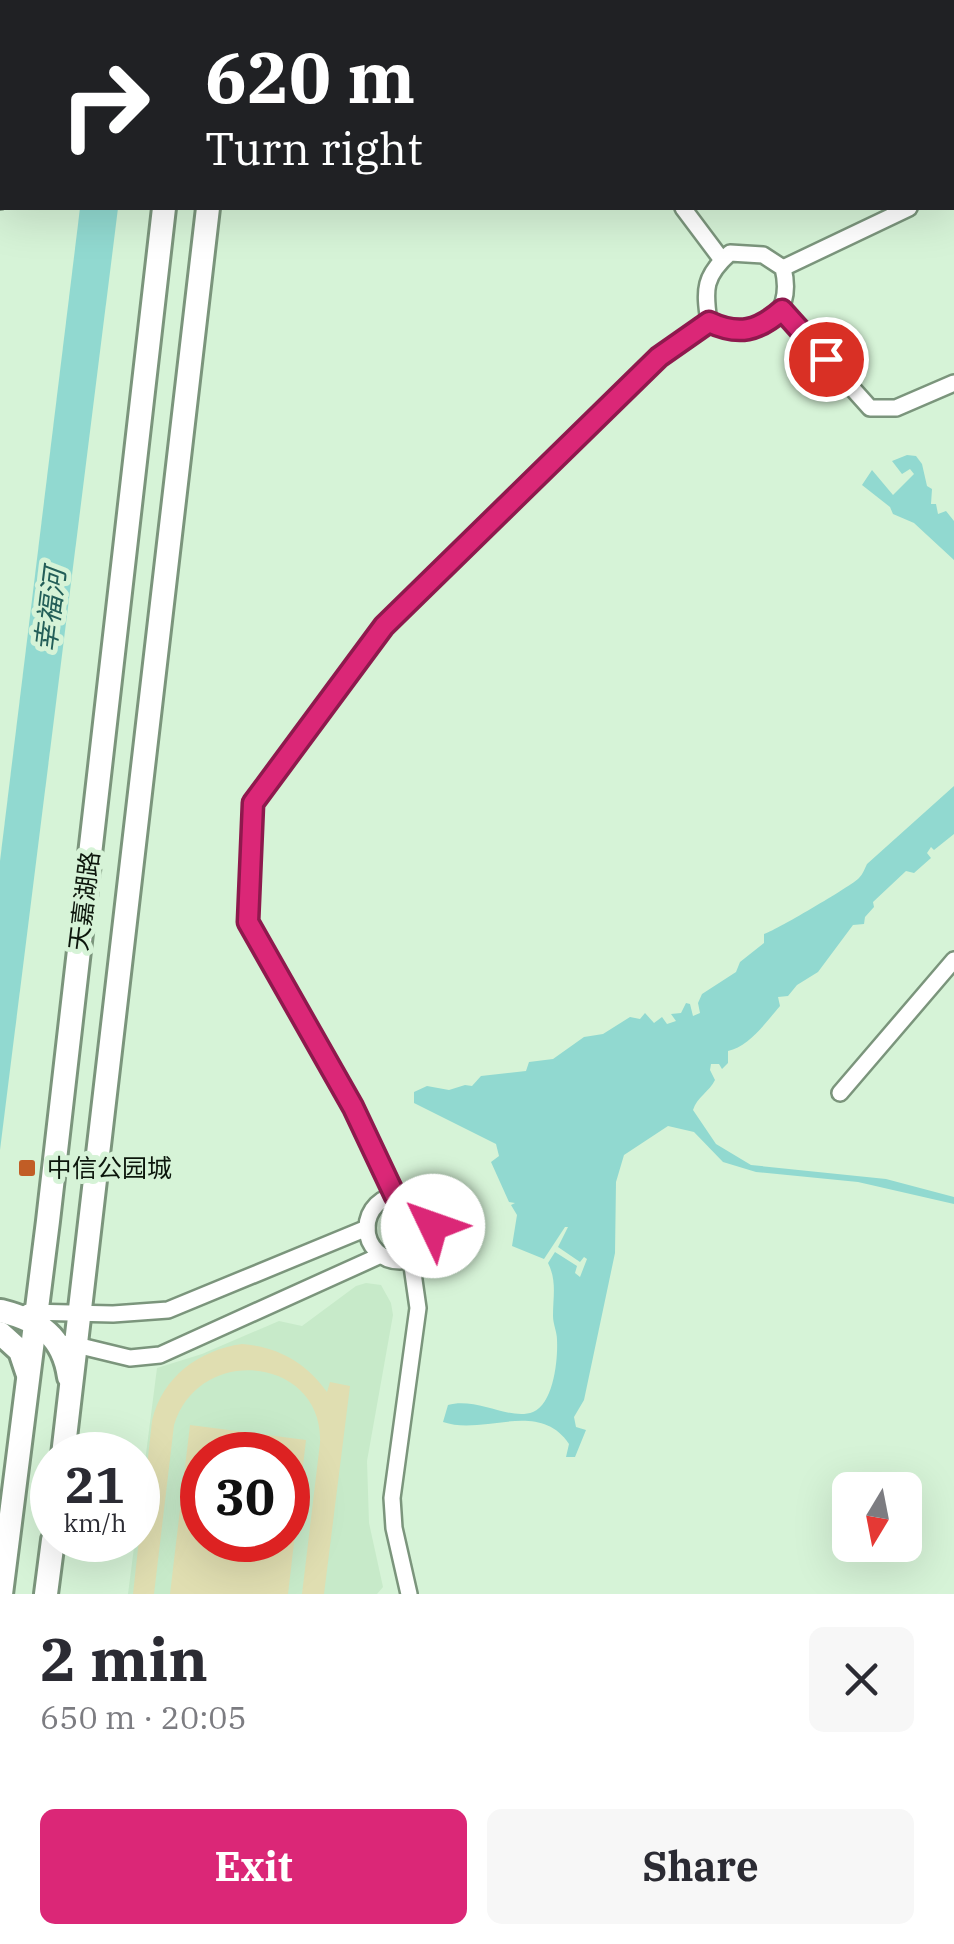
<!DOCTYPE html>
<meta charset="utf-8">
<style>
body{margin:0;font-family:"IBM Plex Serif","Noto Sans SC",serif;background:#f7f7f7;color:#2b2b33;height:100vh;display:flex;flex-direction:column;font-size:38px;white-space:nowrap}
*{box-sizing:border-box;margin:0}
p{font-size:32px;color:#7c7c81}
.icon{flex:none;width:55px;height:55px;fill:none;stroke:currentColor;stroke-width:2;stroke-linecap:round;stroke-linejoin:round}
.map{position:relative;height:1594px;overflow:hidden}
.side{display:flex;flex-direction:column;background:#fff;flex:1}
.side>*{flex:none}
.hud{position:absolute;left:0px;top:0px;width:955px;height:210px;box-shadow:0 10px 40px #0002;background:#202124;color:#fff;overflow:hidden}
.needle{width:65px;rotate:190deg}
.tools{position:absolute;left:832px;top:1472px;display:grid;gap:20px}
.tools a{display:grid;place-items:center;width:90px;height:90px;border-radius:15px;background:#fff;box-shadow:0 10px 40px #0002;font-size:50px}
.speed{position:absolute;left:30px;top:1432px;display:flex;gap:20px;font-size:50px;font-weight:700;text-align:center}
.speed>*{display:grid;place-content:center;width:130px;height:130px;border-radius:50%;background:#fff;box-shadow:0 10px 40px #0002;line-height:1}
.speed small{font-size:25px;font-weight:400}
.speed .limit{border:15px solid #d22;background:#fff;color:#111}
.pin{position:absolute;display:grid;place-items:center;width:85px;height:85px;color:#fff;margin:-42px;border:5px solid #fff;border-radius:50%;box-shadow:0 2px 10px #0007}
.me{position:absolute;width:110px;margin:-55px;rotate:312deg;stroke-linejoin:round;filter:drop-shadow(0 0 8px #0008)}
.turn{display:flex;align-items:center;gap:35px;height:210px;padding:0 40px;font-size:45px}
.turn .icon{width:130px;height:130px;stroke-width:2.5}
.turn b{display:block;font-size:70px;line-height:85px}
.round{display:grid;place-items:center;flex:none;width:105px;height:105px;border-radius:15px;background:#f7f7f7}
.headline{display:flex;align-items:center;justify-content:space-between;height:170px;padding:0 40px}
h1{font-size:60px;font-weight:800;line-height:75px}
.action{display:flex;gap:20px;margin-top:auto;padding:20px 40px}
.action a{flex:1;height:115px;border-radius:15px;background:#db2777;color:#fff;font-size:40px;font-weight:800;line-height:115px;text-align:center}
.action a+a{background:#f7f7f7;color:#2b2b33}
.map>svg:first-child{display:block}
.built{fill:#c7eac9;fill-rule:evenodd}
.green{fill:#e0deb1;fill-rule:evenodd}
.water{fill:#91d9d0}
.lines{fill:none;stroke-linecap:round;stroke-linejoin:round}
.street-casing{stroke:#7b957c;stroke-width:20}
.secondary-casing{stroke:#7b957c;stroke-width:28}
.street{stroke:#fff;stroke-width:15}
.secondary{stroke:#fff;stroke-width:22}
.route-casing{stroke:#8e194d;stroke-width:25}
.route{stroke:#db2777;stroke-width:18}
.poi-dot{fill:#c15d26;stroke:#d6f3d7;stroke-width:4}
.labels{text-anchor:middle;stroke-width:10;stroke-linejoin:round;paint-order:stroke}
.street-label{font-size:25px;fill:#0c160c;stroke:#d6f3d7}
.poi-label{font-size:25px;fill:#0c160c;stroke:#d6f3d7;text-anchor:start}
.water-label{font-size:28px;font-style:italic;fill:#235e58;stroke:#d6f3d7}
</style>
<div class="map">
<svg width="954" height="1594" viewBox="0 0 954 1594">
<rect width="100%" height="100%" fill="#d6f3d7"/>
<path class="built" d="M366 1283 381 1285 391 1303 393 1315 367 1461 369 1523 383 1587 377 1594H128L157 1368 202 1354 279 1321 302 1326 356 1286ZM202 1455H288V1540H202Z"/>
<g class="green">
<path d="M242 1344C279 1347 306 1363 327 1392L330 1382 350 1386 324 1594H302L320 1443C324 1358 200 1342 174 1425L154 1594H133L152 1421C162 1377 199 1350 242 1344Z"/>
<path d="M190 1425 306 1440 288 1594H170ZM202 1455H288V1540H202Z"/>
</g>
<g class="water">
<polygon points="80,208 118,208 0,1150 0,861"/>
<polygon points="907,455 916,456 922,464 927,486 932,489 931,504 936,504 938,514 946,511 954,521 954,560 914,523 893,514 890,507 862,485 872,470 893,495 914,474 910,469 902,474 892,461"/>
<path d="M954 786V834L934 850 931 847 927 853 931 858 914 873 906 871 873 902 874 907 865 917 864 924 853 925 818 972 797 985 788 996 778 997 780 1006C767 1021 749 1047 728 1051V1063L722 1069 719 1064H711L710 1070 715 1080C709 1092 697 1097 693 1110L716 1144 751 1165 886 1179 954 1197V1204L858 1182 756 1172 723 1162 694 1132 668 1126 624 1155 616 1182 615 1253 584 1400 574 1417 576 1427 586 1430 575 1457H566L569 1444C539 1399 484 1436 443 1422L448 1405C477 1397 510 1421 533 1412 554 1403 558 1359 557 1340 557 1332 553 1324 553 1316 553 1296 557 1281 548 1263L555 1252 577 1266 575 1273 580 1277 587 1259 584 1257 580 1262 558 1247 568 1227H565L544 1259 512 1246 517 1215 511 1205 515 1203 509 1202 491 1162 499 1156 496 1144 414 1103V1092L427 1086 449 1090 465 1085 472 1086 481 1076 526 1071 529 1062 553 1059 584 1037 603 1034 630 1017 640 1019 645 1013 654 1023 662 1017 667 1024 676 1021 671 1014 681 1013 686 1003 690 1004 693 1016 700 1013 698 1003 702 994 736 972 740 962 764 943V934C771 933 853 885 859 878 863 874 865 868 867 864Z"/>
</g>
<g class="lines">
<defs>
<g id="street">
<polyline points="15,2 16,0"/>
<polyline points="0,137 2,115"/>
<polyline points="952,194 954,193"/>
<polyline points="0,201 2,179"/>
<polyline points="683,208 722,260"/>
<path d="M730 253 763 255 783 268C796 320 755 344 709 322 704 289 704 276 730 253Z"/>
<polyline points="783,268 909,208"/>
<polyline points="782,310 870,408 896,408 954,383"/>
<polyline points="840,1093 954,960"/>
<polyline points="395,1195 353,1107 248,922 253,803 384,626 659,357 709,322"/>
<circle cx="400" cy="1228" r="33"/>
<polyline points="28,1312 113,1314 168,1310 367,1228"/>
<polyline points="68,1343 130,1358 160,1355 381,1255"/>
<polyline points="409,1594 394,1528 392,1498 418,1308 411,1259"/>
</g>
<g id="secondary">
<polyline points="187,2 188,0"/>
<polyline points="231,2 232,0"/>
<path d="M1 1311C40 1321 63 1336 69 1377"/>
<polyline points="0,1333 20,1351 27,1372"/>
<polyline points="63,1455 208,208"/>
<polyline points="1,1594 48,1221 164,208"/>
<polyline points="46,1594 53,1540"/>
</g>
</defs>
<use href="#street" class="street-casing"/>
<use href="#secondary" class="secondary-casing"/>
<use href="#street" class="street"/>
<use href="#secondary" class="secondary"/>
</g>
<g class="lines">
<defs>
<path id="route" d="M433 1226C428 1205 416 1196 395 1196L353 1107 248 922 253 803 384 626 659 357 709 322C739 336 758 331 782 310L826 359"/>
</defs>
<use href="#route" class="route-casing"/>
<use href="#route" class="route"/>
</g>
<rect class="poi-dot" x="17" y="1158" width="20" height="20" rx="5"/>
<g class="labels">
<g class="street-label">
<text transform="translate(84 901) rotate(-83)" y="9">天嘉湖路</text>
</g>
<g class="poi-label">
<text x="47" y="1177">中信公园城</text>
</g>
<g class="water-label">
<text transform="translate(50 610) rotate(-83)" y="10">幸福河</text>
</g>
</g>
</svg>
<div class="tools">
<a><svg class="needle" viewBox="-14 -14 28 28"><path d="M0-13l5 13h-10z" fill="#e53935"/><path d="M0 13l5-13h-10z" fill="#7c7c81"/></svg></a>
</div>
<div class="speed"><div>21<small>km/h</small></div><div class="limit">30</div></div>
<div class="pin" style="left:826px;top:359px;background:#d93025"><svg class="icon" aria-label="arrive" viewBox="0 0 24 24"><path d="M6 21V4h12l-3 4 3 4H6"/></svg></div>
<svg class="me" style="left:433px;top:1226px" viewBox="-20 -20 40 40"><circle r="19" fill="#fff"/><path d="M0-13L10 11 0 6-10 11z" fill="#db2777"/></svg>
<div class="hud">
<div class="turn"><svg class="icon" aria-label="right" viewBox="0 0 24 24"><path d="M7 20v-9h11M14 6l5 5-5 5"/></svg><div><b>620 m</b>Turn right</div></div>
</div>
</div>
<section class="side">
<div class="headline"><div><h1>2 min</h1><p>650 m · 20:05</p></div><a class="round"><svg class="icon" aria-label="close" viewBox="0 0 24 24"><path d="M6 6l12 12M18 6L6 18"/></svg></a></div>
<div class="action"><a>Exit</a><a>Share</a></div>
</section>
